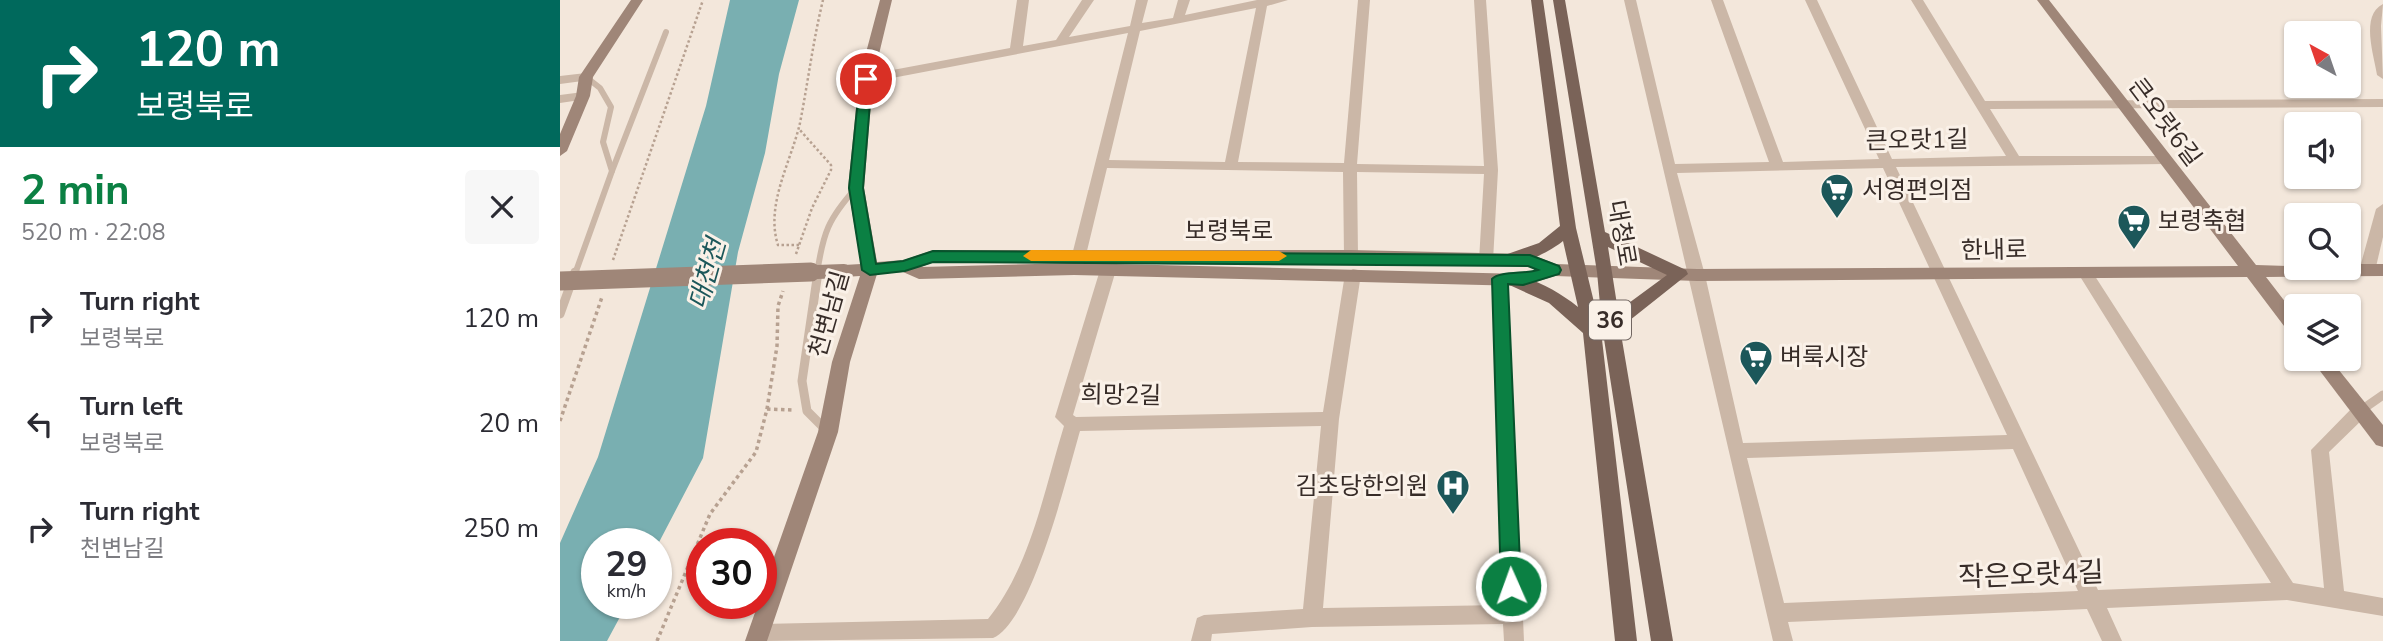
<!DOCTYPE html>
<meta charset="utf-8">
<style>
body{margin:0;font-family:"Nunito Sans","Noto Sans KR",sans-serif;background:#f7f7f7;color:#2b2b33;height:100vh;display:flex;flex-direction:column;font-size:26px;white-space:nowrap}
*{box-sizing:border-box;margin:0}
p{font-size:23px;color:#7c7c81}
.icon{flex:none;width:38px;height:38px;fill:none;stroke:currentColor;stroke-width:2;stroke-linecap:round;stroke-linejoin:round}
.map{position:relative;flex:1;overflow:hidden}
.drawer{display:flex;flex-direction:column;background:#fff;width:560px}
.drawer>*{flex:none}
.top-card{background:#00695c;color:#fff;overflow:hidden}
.needle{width:46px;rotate:320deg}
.buttons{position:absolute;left:1724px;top:21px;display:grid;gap:14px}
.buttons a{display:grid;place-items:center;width:77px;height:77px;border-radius:7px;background:#fff;box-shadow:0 2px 5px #0004;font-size:35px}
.speed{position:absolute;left:21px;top:528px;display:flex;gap:14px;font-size:35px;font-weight:700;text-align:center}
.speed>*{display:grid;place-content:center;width:91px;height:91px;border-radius:50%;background:#fff;box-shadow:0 2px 5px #0004;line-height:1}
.speed small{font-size:18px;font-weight:400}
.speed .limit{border:10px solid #d22;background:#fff;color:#111}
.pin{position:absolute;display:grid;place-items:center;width:60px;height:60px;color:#fff;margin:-30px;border:4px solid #fff;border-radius:50%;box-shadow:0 2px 7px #0007}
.me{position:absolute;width:77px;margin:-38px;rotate:358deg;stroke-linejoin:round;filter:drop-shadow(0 0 5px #0008)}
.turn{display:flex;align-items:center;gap:24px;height:147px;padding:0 21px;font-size:32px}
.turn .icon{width:91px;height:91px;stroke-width:2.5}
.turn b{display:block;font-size:49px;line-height:60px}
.round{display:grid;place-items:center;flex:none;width:74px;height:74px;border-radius:7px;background:#f7f7f7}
.headline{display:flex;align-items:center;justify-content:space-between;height:119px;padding:0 21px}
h1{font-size:42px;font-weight:700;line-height:52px;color:#0b8043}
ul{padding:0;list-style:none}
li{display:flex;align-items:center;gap:21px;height:105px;padding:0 21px}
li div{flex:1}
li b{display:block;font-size:26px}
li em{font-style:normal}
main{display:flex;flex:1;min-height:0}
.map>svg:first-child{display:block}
.water{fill:#79afb1}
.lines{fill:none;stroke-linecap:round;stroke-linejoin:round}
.path-far1{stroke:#b7a191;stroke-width:2.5;stroke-dasharray:2.5 2.5;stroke-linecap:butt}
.path{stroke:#b7a191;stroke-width:3.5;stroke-dasharray:3.5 3.5;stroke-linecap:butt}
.lane-far1{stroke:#cbb7a7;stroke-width:6}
.lane{stroke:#cbb7a7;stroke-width:9}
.street{fill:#cbb7a7;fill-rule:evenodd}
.secondary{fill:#9f8678;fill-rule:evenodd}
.primary{fill:#7a6358;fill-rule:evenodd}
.secondary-bridge-far1{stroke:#9f8678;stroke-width:14}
.secondary-bridge{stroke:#9f8678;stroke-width:19}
.route{fill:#0b8043;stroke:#07532c;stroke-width:2}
.slow{fill:#f59e0b}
.labels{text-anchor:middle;stroke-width:6;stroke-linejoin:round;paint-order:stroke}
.shield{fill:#faf1e8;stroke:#726762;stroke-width:2}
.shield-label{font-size:23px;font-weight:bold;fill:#372c28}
.street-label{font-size:24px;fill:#372c28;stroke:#faf1e8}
.poi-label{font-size:24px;fill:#372c28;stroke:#faf1e8;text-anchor:start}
.water-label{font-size:26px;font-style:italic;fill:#1c575a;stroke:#faf1e8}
.near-street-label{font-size:28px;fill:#372c28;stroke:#faf1e8}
</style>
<main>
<section class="drawer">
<div class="top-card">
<div class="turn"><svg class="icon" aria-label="right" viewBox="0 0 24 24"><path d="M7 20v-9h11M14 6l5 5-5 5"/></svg><div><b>120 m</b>보령북로</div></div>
</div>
<div class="headline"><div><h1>2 min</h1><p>520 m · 22:08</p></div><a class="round"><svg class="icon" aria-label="close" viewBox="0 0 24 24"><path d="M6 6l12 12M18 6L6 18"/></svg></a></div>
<ul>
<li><svg class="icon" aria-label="right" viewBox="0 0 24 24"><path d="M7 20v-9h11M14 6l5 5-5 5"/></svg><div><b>Turn right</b><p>보령북로</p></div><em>120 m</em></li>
<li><svg class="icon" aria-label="left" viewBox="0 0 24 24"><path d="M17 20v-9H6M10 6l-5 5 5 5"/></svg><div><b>Turn left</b><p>보령북로</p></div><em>20 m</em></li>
<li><svg class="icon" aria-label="right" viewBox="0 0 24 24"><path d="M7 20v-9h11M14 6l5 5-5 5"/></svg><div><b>Turn right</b><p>천변남길</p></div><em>250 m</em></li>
</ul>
</section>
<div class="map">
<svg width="1823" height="641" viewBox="0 0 1823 641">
<rect width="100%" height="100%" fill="#f3e7db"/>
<polygon class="water" points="170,0 239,0 219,74 205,153 178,252 143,458 96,548 96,544 37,544 37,604 67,604 47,641 0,641 0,543 38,457 146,106"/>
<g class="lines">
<g class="path-far1">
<path d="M239 245H218C205 205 231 162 240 123 248 82 253 41 263 0"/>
<polyline points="236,254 252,208 271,170 271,165 239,129"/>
<polyline points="53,260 143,0"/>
</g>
<g class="path">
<polyline points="207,409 233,410"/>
<polyline points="0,421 42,297"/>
<polyline points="97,641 150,514 196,452 207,409 217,346 218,306 223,291"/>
</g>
<g class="lane-far1">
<polyline points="52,171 106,32"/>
<polyline points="15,274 52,171 43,142 51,107 40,88 26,77"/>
<path d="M257 274C263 233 268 219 296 188"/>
</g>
<g class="lane">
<polyline points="258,272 242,381 247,411 267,431"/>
<polyline points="0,314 15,272"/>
<polyline points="1800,411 1823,395"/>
</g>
<g class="street">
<path d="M457 0H469L463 46 496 40 522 0H534L509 37 570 26 576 0H588L582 23 613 18 618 0H630L625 15 697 0H728L707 6 678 162 784 163 798 0H810L797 164 924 166 914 0H926L938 170 933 261 926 266 919 261 924 174 797 172 798 256 791 261 784 256 783 172 547 168 526 255 519 260 514 259 512 255 568 33 306 83 300 79 306 75 450 48ZM696 8 665 162 549 160 580 31Z"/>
<path d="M1064 0H1076L1115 164 1209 162 1151 0H1163L1223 162 1319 159 1245 0H1257L1332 159 1446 156 1351 0H1363L1425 101 1823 99V107L1430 109 1459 156H1606L1613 160 1606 164 1336 167 1538 590 1711 583 1521 278 1518 274 1521 270H1531L1733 583 1764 588 1751 450 1794 406 1800 404 1806 406 1809 411 1806 416 1769 452 1784 591 1823 598V616L1727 600 1547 608 1562 641H1542L1527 609 1228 622 1233 641H1213ZM1323 168 1447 435 1183 443 1145 275 1117 173ZM1453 449 1518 591 1224 603 1187 458Z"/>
<path d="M1823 4 1821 26 1823 79 1817 75C1814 55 1800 15 1823 4Z"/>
<polygon points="26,73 30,74 30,80 0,84 0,76"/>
<polygon points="23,92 29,96 27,99 0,103 0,95"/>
<polygon points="1823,204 1823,237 1815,271 1807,276 1799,271 1816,209"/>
<path d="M548 265 556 270 513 415 516 417 763 412 785 274 793 269 798 270 801 274 779 419 763 608 943 605 932 279 940 274 945 275 948 279 964 641H944L943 624 752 627 652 634 651 641H631L637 618 644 615 743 609 761 426 520 431C508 472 472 622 433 638L192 641 189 634 192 627 199 624 428 619C471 566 484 490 504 426L495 417 540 270Z"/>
</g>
<g class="secondary">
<polygon points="71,0 83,0 33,77 30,96 7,151 0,156 0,134 16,96 19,77"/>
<path d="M320 0H332L313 79 304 188 317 262 344 260 373 250H791L970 254 996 264 1137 269 1678 266 1477 0H1489L1696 265 1788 268V264H1823V276L1706 277 1736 316V336L1730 334 1687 277 1137 281 995 276 963 286 514 275 359 279 343 272 317 274 290 362 278 432 207 641H185L198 604H201V594L258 432 272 362 300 276 284 277 276 271 284 265 301 264 288 188 299 79ZM374 262H791L968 266 977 269 963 274 514 263 361 267Z"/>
<polygon points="1751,359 1770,359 1823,425 1823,447 1816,445"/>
</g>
<g class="primary">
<path d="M971 0H983L1016 228 1041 331 1077 641H1055L1023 333 989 303 945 283 943 279 951 273C976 280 998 291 1018 307L1003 241C991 251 955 270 939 265L937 261 939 257 979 243 1000 226Z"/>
<path d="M993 0H1005L1045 232 1126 270 1128 274 1060 328 1113 641H1091L1042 326 1037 272ZM1048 247 1107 275 1058 311Z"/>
</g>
<polyline class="secondary-bridge-far1" points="201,274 284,271"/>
<polyline class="secondary-bridge" points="0,281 251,272"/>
</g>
<path class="route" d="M306 75 312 79 303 188 316 264 343 261 373 251 970 255 999 266 1001 270 999 274 963 285 948 284 961 586 958 593 951 595 944 593 941 586 932 279C939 271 965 274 978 270L968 266 373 262 345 271 310 275 302 270 289 188 300 79Z"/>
<polygon class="slow" points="471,250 719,251 727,256 719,261 471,261 463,256"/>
<defs>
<symbol id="supermarket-pin" viewBox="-11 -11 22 30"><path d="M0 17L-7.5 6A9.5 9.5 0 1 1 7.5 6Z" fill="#1c575a" stroke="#faf1e8"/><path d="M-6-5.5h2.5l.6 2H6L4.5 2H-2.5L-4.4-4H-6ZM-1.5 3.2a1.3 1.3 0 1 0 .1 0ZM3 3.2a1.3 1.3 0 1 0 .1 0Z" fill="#fff"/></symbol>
<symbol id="hospital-pin" viewBox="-11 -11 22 30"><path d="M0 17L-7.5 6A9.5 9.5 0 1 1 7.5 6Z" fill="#1c575a" stroke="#faf1e8"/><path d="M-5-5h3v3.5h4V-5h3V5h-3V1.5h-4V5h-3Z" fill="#fff"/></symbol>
</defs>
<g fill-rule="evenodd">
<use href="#supermarket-pin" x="1258" y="171" width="38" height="52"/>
<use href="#supermarket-pin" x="1555" y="202" width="38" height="52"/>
<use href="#supermarket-pin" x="1177" y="338" width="38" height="52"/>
<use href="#hospital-pin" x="874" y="467" width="38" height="52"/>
</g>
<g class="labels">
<rect class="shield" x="1029" y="300.5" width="42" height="39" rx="5"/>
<g class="shield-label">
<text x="1050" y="328">36</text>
</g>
<g class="street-label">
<text transform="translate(1605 122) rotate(53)" y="8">큰오랏6길</text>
<text transform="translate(1357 140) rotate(-1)" y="8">큰오랏1길</text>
<text x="669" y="239">보령북로</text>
<text transform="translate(1062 233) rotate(80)" y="8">대청로</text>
<text transform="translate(1434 250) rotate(-1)" y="8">한내로</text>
<text transform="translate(269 314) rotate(-74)" y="8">천변남길</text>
<text transform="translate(561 395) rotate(1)" y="8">희망2길</text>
</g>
<g class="poi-label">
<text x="1302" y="198">서영편의점</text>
<text x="1598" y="229">보령축협</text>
<text x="1220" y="365">벼룩시장</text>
<text x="868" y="494" text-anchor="end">김초당한의원</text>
</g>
<g class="water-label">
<text transform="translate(147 274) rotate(-74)" y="9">대천천</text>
</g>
<g class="near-street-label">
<text transform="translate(1471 574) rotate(-2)" y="10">작은오랏4길</text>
</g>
</g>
</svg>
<div class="buttons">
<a><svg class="needle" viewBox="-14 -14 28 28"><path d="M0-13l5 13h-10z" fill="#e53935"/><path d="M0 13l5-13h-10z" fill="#7c7c81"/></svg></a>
<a><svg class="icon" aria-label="sound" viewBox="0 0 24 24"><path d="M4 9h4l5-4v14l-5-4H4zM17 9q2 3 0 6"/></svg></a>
<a><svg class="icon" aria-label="search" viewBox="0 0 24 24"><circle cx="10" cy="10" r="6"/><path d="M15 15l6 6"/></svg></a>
<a><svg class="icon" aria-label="layers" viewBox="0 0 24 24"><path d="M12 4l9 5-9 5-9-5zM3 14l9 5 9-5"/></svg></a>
</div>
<div class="speed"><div>29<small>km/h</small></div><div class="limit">30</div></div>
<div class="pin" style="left:306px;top:79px;background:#d93025"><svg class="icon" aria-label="arrive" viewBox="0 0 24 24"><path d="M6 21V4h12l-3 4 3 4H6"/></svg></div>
<svg class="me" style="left:951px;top:586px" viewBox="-20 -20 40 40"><circle r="17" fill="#0b8043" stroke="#fff" stroke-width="3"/><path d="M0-11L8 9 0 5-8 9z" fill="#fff"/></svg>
</div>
</main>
